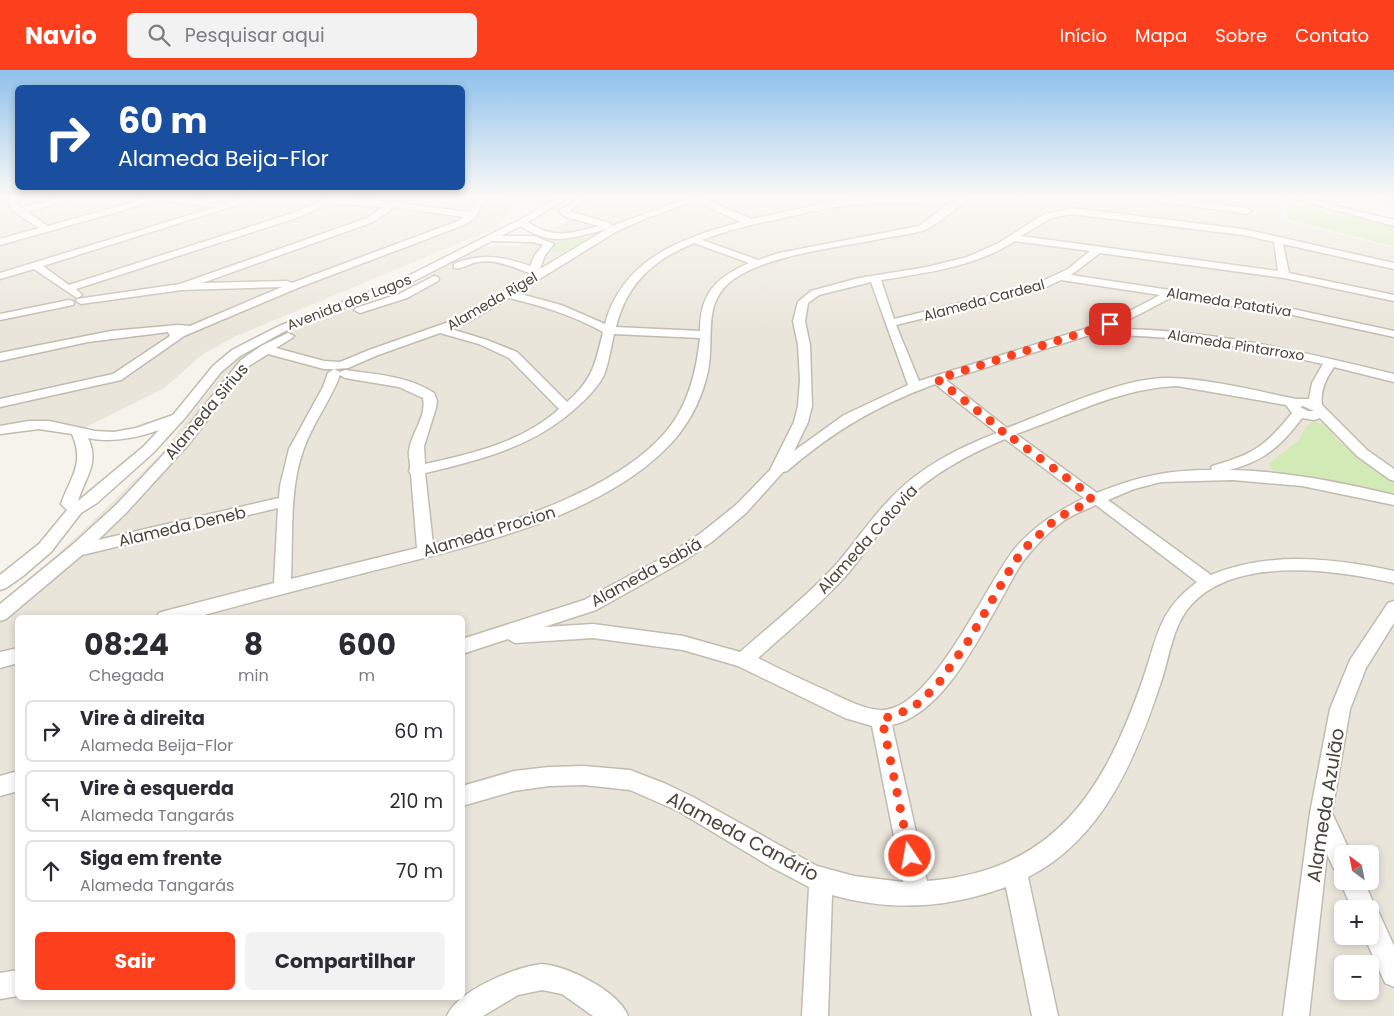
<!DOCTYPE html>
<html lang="pt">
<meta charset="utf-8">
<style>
body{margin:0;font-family:Poppins,sans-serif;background:#f2f2f3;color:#2b2b33;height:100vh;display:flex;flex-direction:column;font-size:19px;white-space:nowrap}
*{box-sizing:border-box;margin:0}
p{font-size:16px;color:#7c7c81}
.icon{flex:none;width:28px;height:28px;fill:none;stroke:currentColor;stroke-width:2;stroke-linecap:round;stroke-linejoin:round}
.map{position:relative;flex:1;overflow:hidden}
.details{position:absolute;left:15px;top:545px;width:450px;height:385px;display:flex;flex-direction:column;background:#fff;border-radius:8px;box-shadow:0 2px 8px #0003}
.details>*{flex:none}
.banner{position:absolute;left:15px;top:15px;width:450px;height:105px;border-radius:8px;box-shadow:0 2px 8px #0003;background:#1a4fa0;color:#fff;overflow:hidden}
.needle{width:32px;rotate:328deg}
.tools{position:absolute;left:1334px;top:775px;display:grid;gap:10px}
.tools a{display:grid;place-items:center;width:45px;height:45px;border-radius:8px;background:#fff;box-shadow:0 2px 8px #0003;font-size:25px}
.pin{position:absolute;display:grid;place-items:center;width:42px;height:42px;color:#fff;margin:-21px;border-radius:10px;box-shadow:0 2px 8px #0006}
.me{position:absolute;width:55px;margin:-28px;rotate:348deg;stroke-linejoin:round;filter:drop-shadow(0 0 4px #0008)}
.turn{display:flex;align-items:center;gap:18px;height:105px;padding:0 20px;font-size:22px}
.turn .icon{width:65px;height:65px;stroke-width:2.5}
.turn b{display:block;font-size:35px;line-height:42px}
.eta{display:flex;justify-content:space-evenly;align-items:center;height:85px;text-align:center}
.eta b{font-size:30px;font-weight:700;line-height:35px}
.primary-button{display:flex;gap:10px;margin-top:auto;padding:10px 20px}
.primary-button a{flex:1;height:58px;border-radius:8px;background:#fc3f1d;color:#fff;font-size:20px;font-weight:700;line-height:58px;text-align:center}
.primary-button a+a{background:#f2f2f3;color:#2b2b33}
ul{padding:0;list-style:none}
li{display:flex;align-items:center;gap:15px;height:62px;margin:0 10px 8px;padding:0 10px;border:2px solid #e1e1e2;border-radius:8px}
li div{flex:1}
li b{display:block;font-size:19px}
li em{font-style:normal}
header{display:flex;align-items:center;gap:30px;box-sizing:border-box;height:70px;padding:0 25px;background:#fc3f1d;color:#fff}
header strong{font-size:24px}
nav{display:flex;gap:28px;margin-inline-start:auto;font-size:18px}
.search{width:350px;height:45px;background:#f2f2f3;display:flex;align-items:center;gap:12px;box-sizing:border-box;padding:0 18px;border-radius:8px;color:#7c7c81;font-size:19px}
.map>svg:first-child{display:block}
.residential{fill:#eae5da;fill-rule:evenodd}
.green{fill:#d2eab5}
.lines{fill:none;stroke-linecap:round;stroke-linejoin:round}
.minor-casing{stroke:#c2bbae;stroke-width:3}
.minor{fill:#fff;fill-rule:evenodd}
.route{stroke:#fc3f1d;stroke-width:9;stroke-dasharray:0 16.2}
.labels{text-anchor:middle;stroke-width:4.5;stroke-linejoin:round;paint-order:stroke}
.far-street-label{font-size:14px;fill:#4b4439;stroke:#fff}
.street-label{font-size:16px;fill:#4b4439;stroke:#fff}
.near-street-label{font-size:19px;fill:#4b4439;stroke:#fff}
</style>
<header>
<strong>Navio</strong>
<div class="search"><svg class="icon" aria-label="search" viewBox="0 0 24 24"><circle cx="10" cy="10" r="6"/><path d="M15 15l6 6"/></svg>Pesquisar aqui</div>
<nav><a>Início</a><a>Mapa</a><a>Sobre</a><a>Contato</a></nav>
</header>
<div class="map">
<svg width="1394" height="946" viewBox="0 0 1394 946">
<rect width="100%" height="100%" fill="#f6f3ec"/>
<g class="residential">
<polygon points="0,128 514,128 511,141 505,149 491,160 236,266 203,284 163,319 78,361 61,355 0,361"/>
<path d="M577 128H1282L1283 131 1280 149 1394 178V946H0V537L84 460 161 384 225 300 251 279 284 263 401 221 478 179 499 175 520 176 573 149 555 141 560 135ZM18 548H462V928H18ZM1342 784H1370V811H1342ZM1342 839H1370V866H1342ZM1342 894H1370V921H1342Z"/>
</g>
<g class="green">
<polygon points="1287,136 1309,136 1394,157 1394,177 1288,149"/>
<path d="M581 165 586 170C572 178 564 185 548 181L549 177C559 169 568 167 581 165Z"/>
<polygon points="1312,352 1322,354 1329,358 1335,368 1366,394 1394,412 1394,426 1321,409 1286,406 1274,401 1268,394 1298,371 1306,357"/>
</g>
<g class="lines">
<defs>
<g id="minor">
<path d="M11 128H20L16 133 21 138 58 128H71L70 130 27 142 48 156 148 128H182L226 134 247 128H259L43 196 69 215 293 143 328 128 390 132 470 142 476 128H484L476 147 464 155 300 217 184 266 121 310 0 337V329L113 304 170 266 168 262 88 272 0 291V283L111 261 178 255 190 256 282 217 182 220 81 234 76 231 77 229 180 214 367 148 383 137 331 133 299 147 76 219 82 225 77 228 34 199 0 209V203L216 137 160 130 0 175V169L39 158 16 143 7 133ZM392 137 464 147 458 151 292 213 288 211 202 213 373 152 391 140Z"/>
<path d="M558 128H568L528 152C554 170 571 163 599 156L566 147 559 141 579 128H589L569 141 610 153 612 156 688 128H702L751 149 851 128H969C960 135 937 155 927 159 915 164 899 165 885 168 841 177 770 184 734 209 701 232 715 266 708 301 703 325 691 350 675 369 605 448 467 477 368 502 309 517 251 532 193 548H156L159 543 165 541 274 513 278 438 82 485 6 549 0 551V534L71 476 116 435 178 369 241 290 261 276 288 263 294 266 292 268 276 278 324 291 340 292 369 280 460 248 529 206V203C513 197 495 189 478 192 469 193 463 200 454 198V194C482 182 503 187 530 196L535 185 543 175 533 172 492 171 408 214 287 260 240 286 221 302 185 348 153 383 97 433 81 443 51 482 23 506 6 518 0 520V505L39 474 67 440 61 434C71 406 85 394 72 364L39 359 0 364V356L29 351H49L95 361 114 362 136 358 173 345 213 296 232 280 279 256 400 210 519 150ZM695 131 741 152C682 168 623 188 605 254L561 235 517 223 617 161 647 148ZM891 132 950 133 919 156 779 183 758 190 702 170C730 159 759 153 788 147 823 139 855 132 891 132ZM521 156C552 178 574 167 607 159L540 199 545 185 554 174 534 166H501ZM694 173 749 193C715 208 700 224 700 261L616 257C627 213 653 190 694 173ZM509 228C542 236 573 245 603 262 595 295 593 309 567 332L517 282 487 270 451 259 468 252ZM440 263 479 274 509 288 559 339C523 372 471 384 425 394L424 376 436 338 437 331 434 323C409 306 374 304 345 300L340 302 334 299 348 298 378 285ZM614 264 700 268C697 296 691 324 676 348 634 415 507 455 433 474L425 403C481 390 535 376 577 337 587 328 598 317 604 305 609 292 611 277 614 264ZM268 284 324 299H334L328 303 323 317 289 379 280 416 279 428 98 470 126 443 188 375 249 296ZM340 305 345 308 399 317 423 328C427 347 411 363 409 381 408 388 412 395 409 401L411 404 417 478 291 509C293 467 289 421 303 381 312 354 330 332 340 305ZM159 360 143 377 78 431C85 407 100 394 88 368 112 373 136 368 159 360Z"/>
<polygon points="1152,128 1172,128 1247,138 1251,141 1247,144 1156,131"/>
<polygon points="1290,128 1303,128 1394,150 1394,156"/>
<polygon points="1382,128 1394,128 1394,133 1383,130"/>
<path d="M1072 138 1243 159 1394 193V199L1283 174 1289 203 1394 225V231L1284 208 1100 183 1071 205 1288 238 1394 261V267L1288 244 1172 227 1138 245 1107 259C1205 258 1299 281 1394 304V312L1334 297C1326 308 1320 321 1322 335L1367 380 1394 399V411L1389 409 1357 386 1320 348 1314 350 1302 348C1280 377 1264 391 1229 400 1285 401 1340 412 1394 425V435L1302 416 1233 410 1161 412 1134 419 1108 430 1211 505C1269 481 1334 488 1394 501V513C1336 500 1236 485 1191 535 1173 555 1170 584 1162 609 1137 685 1104 769 1028 807L1058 946H1032L1006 817C948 838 893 842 832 825L828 946H802L809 817 771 797 678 741 630 720 584 715 549 716 514 721 462 736V716L514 701 549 697 584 696 630 700 666 714 693 727 817 796 854 806 903 812 872 656 845 648 738 596 683 580 593 568 515 573 508 569 462 584V569L584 530 670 484 701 463 736 435 770 400 794 352 798 336 800 310 798 275 793 251 798 232 811 221 859 208 927 197 967 187 999 173 1044 144ZM1072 144 1243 165 1274 172 1278 201 1021 166 1051 148ZM1015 171 1090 181 1068 199 1034 215 894 249 881 210C926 203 975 197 1015 171ZM1061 210 1160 225 1130 241 1091 257 919 311 896 255 1042 219ZM871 212 908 315 844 345 794 381 808 352 812 336 810 275 805 251 808 233 819 225ZM1096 263 1101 265C1177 265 1250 277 1323 294L1312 313 1309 329H1296C1256 321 1191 304 1152 309 1106 315 1052 341 1007 358L946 310ZM935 314 997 363C958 378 920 397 891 428 869 450 852 478 830 501 802 530 771 555 740 582L683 566 593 554 544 557 596 540 682 492 713 471 746 443 783 402 787 401C835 360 876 336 935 314ZM1177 316 1286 335 1292 343C1266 376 1252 385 1212 396L1211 400C1167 400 1136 407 1097 423L1016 364C1069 346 1120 318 1177 316ZM1303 336 1314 341H1308L1300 337ZM1005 369 1084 428C1057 442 1038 453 1017 476 987 510 931 645 879 640 859 638 841 627 823 619 801 609 779 599 758 588 787 562 817 537 844 508 864 485 880 459 900 436 929 405 967 385 1005 369ZM1096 435 1197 512C1158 541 1158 566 1143 609 1105 719 1055 802 927 811L892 655C943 644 979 568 1003 526 1011 512 1018 496 1029 484 1038 473 1050 461 1062 452 1071 445 1085 440 1096 435Z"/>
<polygon points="434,206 438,207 439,209 438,211 407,228 360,243 354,240 356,238 399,224"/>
<polygon points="69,230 73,231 74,233 73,235 0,250 0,244"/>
<polygon points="1394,531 1394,553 1366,598 1350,639 1332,743 1351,784 1342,784 1342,803 1334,799 1327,784 1309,946 1283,946 1310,743 1330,639 1350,590 1388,533"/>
<polygon points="18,578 18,593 0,598 0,582"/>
<polygon points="18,701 18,721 0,726 0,706"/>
<polygon points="1342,805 1342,811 1364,811 1376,839 1375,842 1379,843 1394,876 1394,917 1385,913 1364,866 1370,866 1370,839 1352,839 1340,811"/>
<path d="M542 894C568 896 618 921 628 946H593L562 924 542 920 518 925 483 946H447C457 921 515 897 542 894Z"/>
<polygon points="18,900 18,926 0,929 0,903"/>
</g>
</defs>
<use href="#minor" class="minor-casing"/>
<use href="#minor" class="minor"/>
</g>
<linearGradient id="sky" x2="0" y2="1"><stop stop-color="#8fc1ec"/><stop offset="0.49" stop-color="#fbfaf6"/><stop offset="1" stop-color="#fbfaf6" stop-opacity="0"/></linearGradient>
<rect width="1394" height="260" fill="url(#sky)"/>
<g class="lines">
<polyline class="route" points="910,786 882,649 899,644 919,633 938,614 969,570 1012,496 1023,480 1057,448 1091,431 1090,425 1011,367 1003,365 1002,360 937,309 1110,254"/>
</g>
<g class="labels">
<g class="far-street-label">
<text transform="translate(984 230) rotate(-15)" y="5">Alameda Cardeal</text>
<text transform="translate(492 231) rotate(-30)" y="5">Alameda Rigel</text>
<text transform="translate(349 232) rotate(-21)" y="5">Avenida dos Lagos</text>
<text transform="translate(1229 232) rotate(9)" y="5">Alameda Patativa</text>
<text transform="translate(1236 275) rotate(9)" y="5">Alameda Pintarroxo</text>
</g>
<g class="street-label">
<text transform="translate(206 341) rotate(-50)" y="6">Alameda Sirius</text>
<text transform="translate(182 456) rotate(-13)" y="6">Alameda Deneb</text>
<text transform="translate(489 461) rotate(-17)" y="6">Alameda Procion</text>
<text transform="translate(867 469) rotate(-48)" y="6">Alameda Cotovia</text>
<text transform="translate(646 502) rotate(-29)" y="6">Alameda Sabiá</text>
</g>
<g class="near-street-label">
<text transform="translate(1325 735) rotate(-81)" y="7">Alameda Azulão</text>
<text transform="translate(743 766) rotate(28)" y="7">Alameda Canário</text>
</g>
</g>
</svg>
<div class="tools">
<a><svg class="needle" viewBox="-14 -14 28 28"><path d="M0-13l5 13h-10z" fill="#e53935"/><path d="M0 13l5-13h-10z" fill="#7c7c81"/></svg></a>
<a>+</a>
<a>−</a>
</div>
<div class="pin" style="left:1110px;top:254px;background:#d93025"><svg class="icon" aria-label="arrive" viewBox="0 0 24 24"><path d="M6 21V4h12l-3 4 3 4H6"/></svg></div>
<svg class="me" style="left:910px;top:786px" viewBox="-20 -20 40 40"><circle r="17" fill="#fc3f1d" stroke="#fff" stroke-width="3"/><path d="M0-11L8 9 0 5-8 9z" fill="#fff"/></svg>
<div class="banner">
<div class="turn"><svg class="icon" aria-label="right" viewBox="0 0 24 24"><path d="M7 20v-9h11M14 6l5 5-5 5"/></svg><div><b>60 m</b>Alameda Beija-Flor</div></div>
</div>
<section class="details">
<div class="eta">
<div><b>08:24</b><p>Chegada</p></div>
<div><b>8</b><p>min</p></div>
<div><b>600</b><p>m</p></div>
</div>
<ul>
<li><svg class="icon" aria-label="right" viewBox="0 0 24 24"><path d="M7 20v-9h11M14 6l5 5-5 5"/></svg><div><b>Vire à direita</b><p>Alameda Beija-Flor</p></div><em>60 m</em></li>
<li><svg class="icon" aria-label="left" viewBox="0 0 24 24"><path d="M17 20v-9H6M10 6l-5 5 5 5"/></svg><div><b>Vire à esquerda</b><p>Alameda Tangarás</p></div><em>210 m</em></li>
<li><svg class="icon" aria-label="ahead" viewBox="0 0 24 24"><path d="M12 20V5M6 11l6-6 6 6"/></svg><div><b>Siga em frente</b><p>Alameda Tangarás</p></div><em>70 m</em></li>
</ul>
<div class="primary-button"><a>Sair</a><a>Compartilhar</a></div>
</section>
</div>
